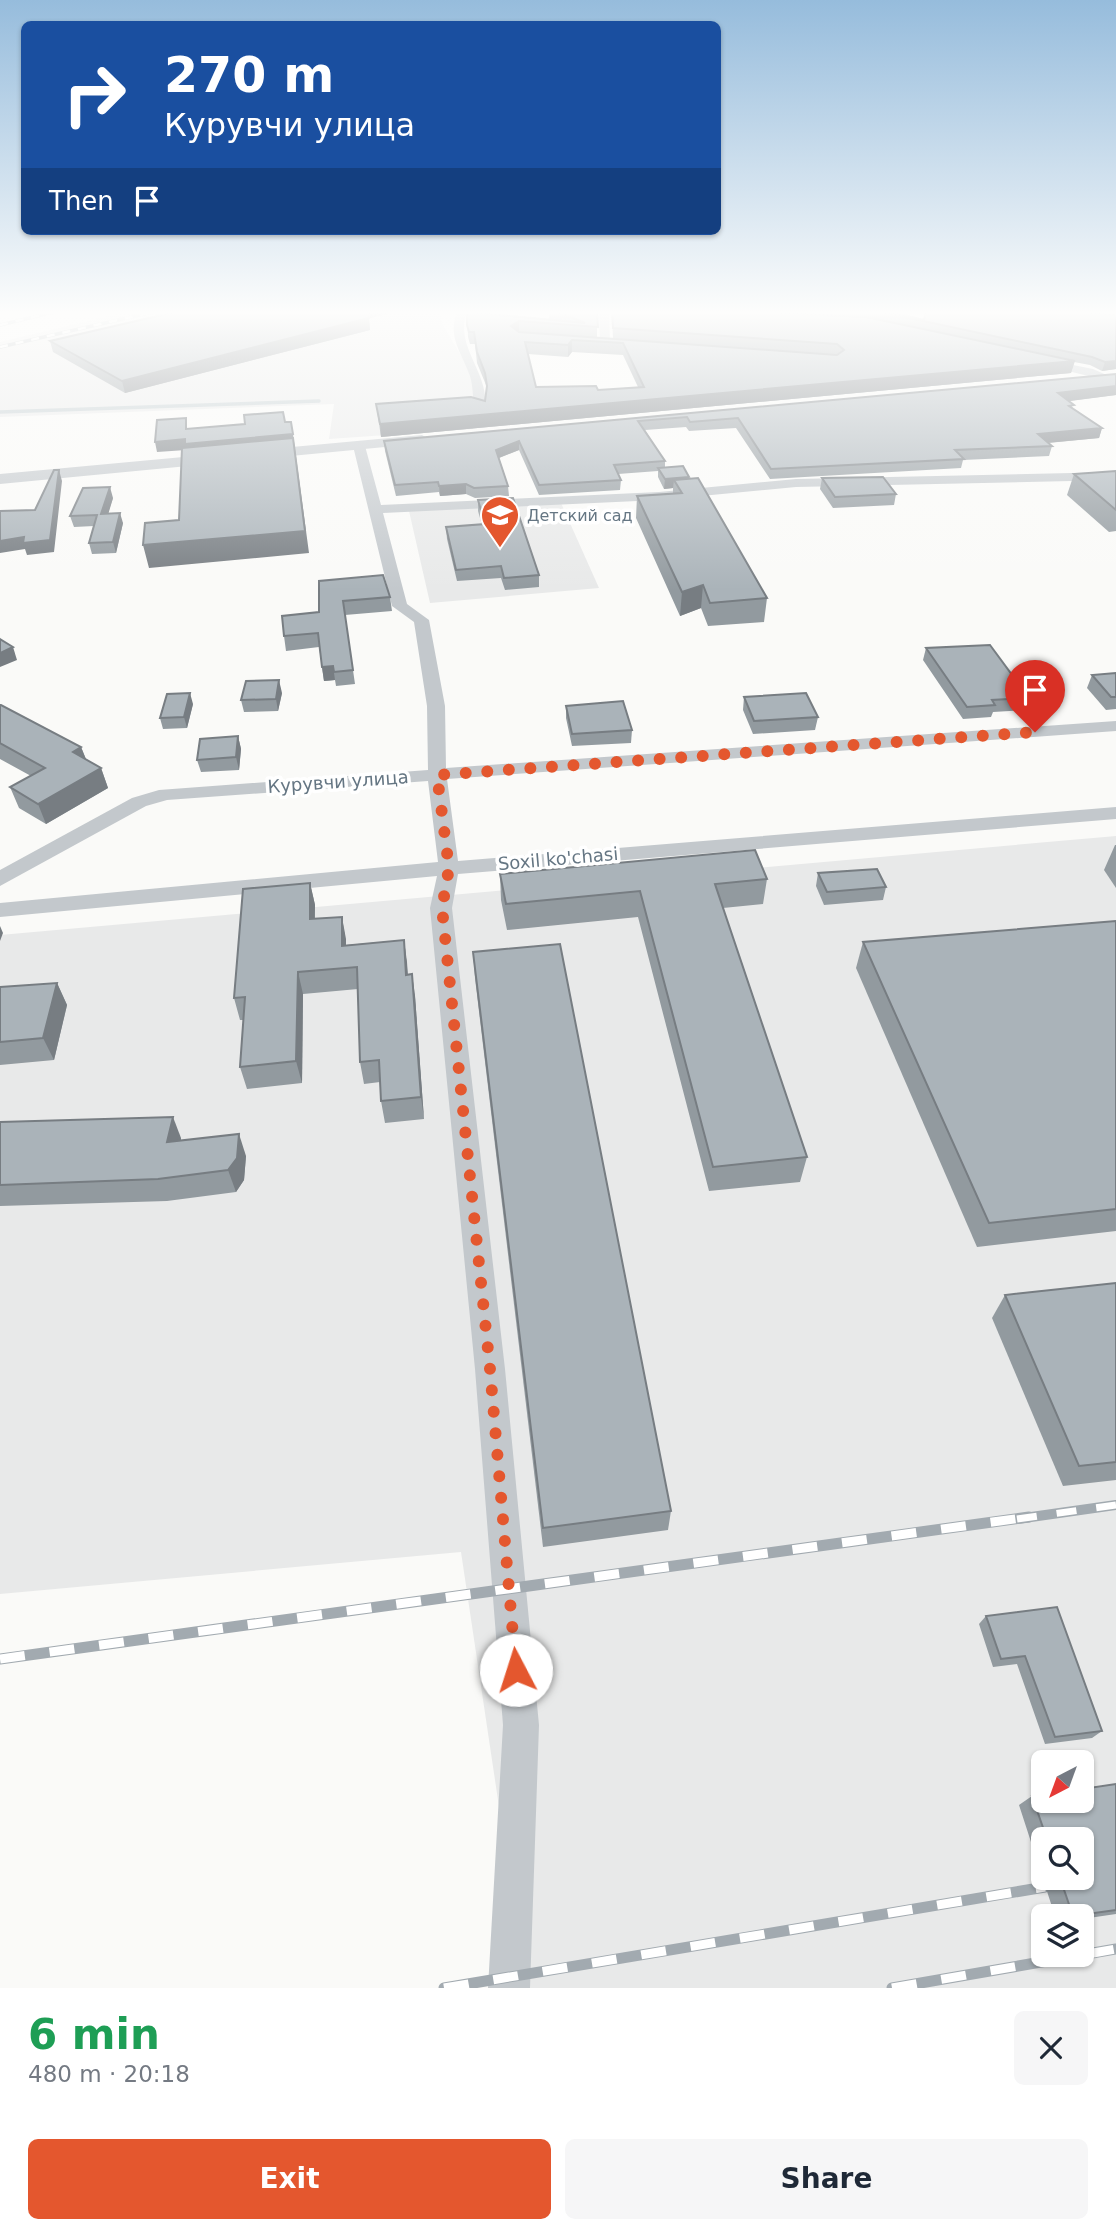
<!DOCTYPE html>
<meta charset="utf-8">
<style>
body{margin:0;font-family:"DejaVu Sans",sans-serif;background:#f6f6f7;color:#1f2937;height:100vh;display:flex;flex-direction:column;font-size:26px;white-space:nowrap}
*{box-sizing:border-box;margin:0}
p{font-size:23px;color:#747a83}
.icon{flex:none;width:38px;height:38px;fill:none;stroke:currentColor;stroke-width:2;stroke-linecap:round;stroke-linejoin:round}
.map{position:relative;height:1988px;overflow:hidden}
.drawer{display:flex;flex-direction:column;background:#fff;flex:1}
.drawer>*{flex:none}
.top-card{position:absolute;left:21px;top:21px;width:700px;height:214px;border-radius:10px;box-shadow:0 2px 5px #0004;background:#1a4fa0;color:#fff;overflow:hidden}
.needle{width:46px;rotate:221deg}
.buttons{position:absolute;left:1031px;top:1750px;display:grid;gap:14px}
.buttons a{display:grid;place-items:center;width:63px;height:63px;border-radius:10px;background:#fff;box-shadow:0 2px 5px #0004;font-size:35px}
.pin{position:absolute;display:grid;place-items:center;width:60px;height:60px;color:#fff;margin:-72px -30px;border-radius:50% 50% 50% 0;rotate:-45deg;box-shadow:0 0 7px #0007}
.pin .icon{rotate:45deg}
.me{position:absolute;width:77px;margin:-38px;rotate:355deg;stroke-linejoin:round;filter:drop-shadow(0 0 5px #0008)}
.turn{display:flex;align-items:center;gap:24px;height:147px;padding:0 28px;font-size:32px}
.turn .icon{width:91px;height:91px;stroke-width:2.5}
.turn b{display:block;font-size:49px;line-height:60px}
.then{display:flex;align-items:center;height:66px;padding:0 28px;background:#0003;gap:14px;font-size:26px}
.round{display:grid;place-items:center;flex:none;width:74px;height:74px;border-radius:10px;background:#f6f6f7}
.head{display:flex;align-items:center;justify-content:space-between;height:119px;padding:0 28px}
h1{font-size:42px;font-weight:700;line-height:52px;color:#1e9e55}
.primary-button{display:flex;gap:14px;margin-top:auto;padding:14px 28px}
.primary-button a{flex:1;height:80px;border-radius:10px;background:#e4572e;color:#fff;font-size:28px;font-weight:700;line-height:80px;text-align:center}
.primary-button a+a{background:#f6f6f7;color:#1f2937}
.map>svg:first-child{display:block}
.built{fill:#e8e9e9;fill-rule:evenodd}
.lines{fill:none;stroke-linecap:round;stroke-linejoin:round}
.stream{stroke:#bbc7cb;stroke-width:3.5}
.minor{fill:#c3c8cc;fill-rule:evenodd}
.tertiary{fill:#c3c8cc;fill-rule:evenodd}
.rail-far2-casing{stroke:#a2aab0;stroke-width:3.5}
.rail-far1-casing{stroke:#a2aab0;stroke-width:10}
.rail-casing{stroke:#a2aab0;stroke-width:11}
.rail-far2{stroke:#fff;stroke-width:2.5;stroke-dasharray:8;stroke-linecap:butt}
.rail-far1{stroke:#fff;stroke-width:7;stroke-dasharray:20;stroke-linecap:butt}
.rail{stroke:#fff;stroke-width:9;stroke-dasharray:25;stroke-linecap:butt}
.wall{fill:#929a9f;fill-rule:evenodd}
.shaded-wall{fill:#777d82}
.building{fill:#aab3b9;stroke:#777d82;stroke-width:2;fill-rule:evenodd}
.route{stroke:#e4572e;stroke-width:12;stroke-dasharray:0 21.6}
.labels{text-anchor:middle;stroke-width:7;stroke-linejoin:round;paint-order:stroke}
.far-poi-label{font-size:16px;fill:#657683;stroke:#fff;text-anchor:start}
.street-label{font-size:18px;fill:#657683;stroke:#fff}
</style>
<div class="map">
<svg width="1116" height="1988" viewBox="0 0 1116 1988">
<rect width="100%" height="100%" fill="#fafaf8"/>
<g class="built">
<polygon points="126,312 439,312 443,325 473,376 473,429 329,439 334,404 0,417 0,342"/>
<polygon points="561,503 599,588 430,603 409,511"/>
<path d="M1116 836V1988H526L461 1552 0 1594V935ZM1043 1762H1082V1801H1043ZM1043 1839H1082V1878H1043ZM1043 1916H1082V1955H1043Z"/>
</g>
<g class="lines">
<polyline class="stream" points="0,412 319,401"/>
<g class="minor">
<path d="M457 312H467C453 347 493 376 484 411L474 409C473 398 473 386 470 376 462 353 447 337 457 312Z"/>
<polygon points="599,312 609,312 610,342 605,345 600,342"/>
<polygon points="1043,359 1093,369 1111,377 1105,380 1039,364 1039,360"/>
<polygon points="359,442 365,446 381,505 659,492 796,479 1116,472 1116,480 796,487 659,500 383,513 407,604 429,620 445,706 446,768 1116,721 1116,731 447,779 458,861 1116,807 1116,819 458,874 452,908 505,1369 539,1725 530,1988 488,1988 503,1725 475,1369 430,908 437,876 0,917 0,903 438,862 428,781 167,800 146,806 0,886 0,870 132,798 159,790 428,770 427,706 414,622 392,606 353,446"/>
</g>
<polygon class="tertiary" points="422,435 430,440 427,443 0,484 0,474"/>
<defs>
<g id="rail-far2">
<polyline points="0,325 54,312"/>
<polyline points="0,347 153,312"/>
</g>
<polyline id="rail-far1" points="1017,1519 1116,1505"/>
<g id="rail">
<polyline points="0,1659 1029,1517"/>
<polyline points="444,1988 1045,1887"/>
<polyline points="892,1988 1116,1949"/>
</g>
</defs>
<use href="#rail-far2" class="rail-far2-casing"/>
<use href="#rail-far1" class="rail-far1-casing"/>
<use href="#rail" class="rail-casing"/>
<use href="#rail-far2" class="rail-far2"/>
<use href="#rail-far1" class="rail-far1"/>
<use href="#rail" class="rail"/>
</g>
<g class="wall">
<path d="M467 312 549 319V312H597V338L613 339 612 312H890L924 320 978 312H1081L1116 315V370V369L1102 371 1090 365 1074 362 1071 373 381 437 376 404 485 401 487 391 486 385 477 363 475 344H470L468 337ZM572 352 623 355 638 387 598 390 536 387 528 354 568 357Z"/>
<polygon points="391,313 369,318 370,330 125,393 53,352 50,341"/>
<polygon points="1116,374 1116,395 1068,401 1073,408 1102,428 1099,438 1048,443 1052,446 1049,456 963,460 961,468 770,479 736,428 689,431 686,427 645,430 665,461 665,467 689,477 689,479 767,598 764,622 708,626 701,608 680,616 636,518 637,496 673,494 673,488 664,489 658,477 658,471 618,474 621,480 620,490 539,495 519,450 499,458 508,486 509,496 475,498 466,494 440,496 439,492 396,496 385,451 384,441"/>
<polygon points="1116,471 1116,531 1109,532 1067,495 1074,474"/>
<polygon points="822,478 896,494 894,505 833,508 820,489"/>
<polygon points="113,498 108,513 123,523 116,553 92,554 89,543 94,526 74,527 70,516"/>
<polygon points="478,500 539,575 539,587 505,590 501,578 457,581 447,539 446,527 482,525 478,511"/>
<polygon points="319,581 390,597 392,611 345,615 355,684 336,686 335,680 324,681 319,647 286,651 284,636 319,612"/>
<polygon points="926,648 1029,698 1025,710 993,712 991,717 963,719 923,660"/>
<polygon points="1116,673 1116,709 1106,710 1087,688 1092,675"/>
<polygon points="282,693 278,711 244,712 241,700"/>
<polygon points="744,697 818,717 815,730 753,734 743,710"/>
<polygon points="193,704 187,728 163,729 160,718"/>
<polygon points="0,705 81,747 86,759 101,768 108,788 46,824 19,808 10,787 31,776 0,759"/>
<polygon points="566,706 632,730 631,743 572,746 566,718"/>
<polygon points="238,736 241,749 239,770 201,772 197,760"/>
<polygon points="1115,845 1116,845 1116,888 1104,870"/>
<polygon points="818,873 886,887 883,900 824,905 816,886"/>
<polygon points="500,874 767,879 763,904 723,908 807,1157 800,1182 709,1191 638,917 507,930 501,900"/>
<polygon points="310,883 315,905 315,919 342,917 346,945 404,940 408,975 415,996 424,1119 385,1123 381,1101 380,1082 364,1084 360,1062 358,989 303,994 302,1083 247,1089 240,1067 244,1020 240,1020 234,998"/>
<polygon points="1116,921 1116,1231 977,1247 856,968 863,942"/>
<polygon points="473,952 671,1511 668,1530 543,1547 475,978"/>
<polygon points="57,983 67,1005 54,1060 0,1065 0,987"/>
<polygon points="0,1122 181,1138 181,1140 246,1156 244,1180 236,1192 167,1201 0,1206"/>
<polygon points="1116,1283 1116,1480 1063,1486 992,1318 1005,1295"/>
<polygon points="986,1616 1102,1731 1092,1738 1045,1744 1017,1664 993,1667 979,1624"/>
<path d="M1116 1784V1914L1082 1919V1916H1055L1019 1805 1032 1796ZM1043 1839H1082V1878H1043Z"/>
</g>
<g class="shaded-wall">
<polygon points="368,312 391,312 391,313 369,318 370,330 125,393 122,381"/>
<polygon points="519,321 519,332 511,326"/>
<polygon points="572,340 572,352 568,357 568,345"/>
<polygon points="1075,361 1071,373 381,437 380,424"/>
<polygon points="1116,361 1116,369 1102,371 1105,362"/>
<polygon points="1116,386 1116,395 1055,403 1058,393"/>
<polygon points="1102,428 1099,438 1035,444 1038,434"/>
<polygon points="293,434 309,553 149,568 143,545 305,531 186,450 157,452 155,442 185,439"/>
<polygon points="519,441 519,450 496,459 496,450"/>
<polygon points="59,470 62,481 54,552 27,555 25,549 0,553 0,541 24,537"/>
<polygon points="689,477 689,487 674,480 673,488 664,489 665,479"/>
<polygon points="466,484 466,494 440,496 439,486"/>
<polygon points="110,487 113,498 105,525 101,514"/>
<polygon points="120,513 123,523 116,553 113,542"/>
<polygon points="703,585 701,608 680,616 682,592"/>
<polygon points="13,647 17,660 0,667 0,653"/>
<polygon points="333,666 335,680 324,681 322,667"/>
<polygon points="279,680 282,693 278,711 276,699"/>
<polygon points="190,693 193,704 187,728 184,717"/>
<polygon points="238,736 241,749 239,770 236,757"/>
<polygon points="81,747 89,767 73,752"/>
<polygon points="101,768 108,788 46,824 38,804"/>
<polygon points="310,883 315,905 314,941 310,919"/>
<polygon points="342,917 346,939 346,968 342,946"/>
<polygon points="0,926 3,933 0,941"/>
<polygon points="404,940 407,962 409,997 406,975"/>
<polygon points="298,972 303,994 302,1083 296,1061"/>
<polygon points="412,974 415,996 424,1119 421,1097"/>
<polygon points="57,983 67,1005 54,1060 43,1038"/>
<polygon points="173,1117 181,1138 176,1163 167,1142"/>
<polygon points="239,1134 246,1156 244,1180 236,1192 228,1170"/>
</g>
<g class="building">
<polygon points="175,312 368,312 369,318 122,381 50,341"/>
<path d="M467 312 585 323 558 312H597L598 327 519 321 511 326 519 332 837 355 844 350 837 344 613 328 612 312H764L866 317 1075 361 380 424 376 404 471 397 485 401 487 386 485 373 477 352 474 332H469L467 325ZM572 340 623 343 644 387 598 390 596 386 536 387 525 342 568 345Z"/>
<polygon points="881,312 890,312 924,320 926,312 972,312 985,313 985,312 1081,312 1116,315 1116,361 1105,362 1092,357"/>
<polygon points="1116,374 1116,386 1058,393 1074,405 1069,406 1102,428 1038,434 1052,446 955,450 964,459 771,469 738,418 690,422 687,417 638,421 665,461 614,465 621,480 539,485 519,441 496,450 508,486 474,488 466,484 439,486 438,482 395,485 384,441"/>
<polygon points="283,412 285,422 291,422 293,434 185,444 185,439 155,442 157,420 186,418 186,429 245,424 244,415"/>
<polygon points="293,438 305,531 143,545 145,523 179,520 182,448"/>
<polygon points="683,466 689,477 665,479 658,468"/>
<polygon points="54,470 59,470 50,540 23,543 24,537 0,541 0,511 35,510"/>
<polygon points="1116,471 1116,510 1074,474"/>
<polygon points="883,477 896,494 835,497 822,478"/>
<polygon points="698,478 767,598 710,603 703,585 682,592 637,496 682,493 674,480"/>
<polygon points="110,487 101,514 120,513 113,542 89,543 97,515 70,516 83,488"/>
<polygon points="513,498 539,575 504,578 501,566 456,570 446,527 485,524 478,500"/>
<polygon points="383,575 390,597 343,601 353,670 334,672 333,666 322,667 318,633 284,636 282,616 319,612 319,581"/>
<polygon points="0,639 13,647 0,653"/>
<polygon points="990,645 1029,698 992,700 995,705 967,707 926,648"/>
<polygon points="1116,673 1116,697 1111,697 1092,675"/>
<polygon points="279,680 276,699 241,700 246,681"/>
<polygon points="190,693 184,717 160,718 167,694"/>
<polygon points="806,693 818,717 754,721 744,697"/>
<polygon points="623,701 632,730 572,734 566,706"/>
<polygon points="0,705 1,705 81,747 73,752 101,768 38,804 10,787 45,768 0,743"/>
<polygon points="238,736 236,757 197,760 200,739"/>
<polygon points="755,850 767,879 715,884 807,1157 713,1167 640,891 506,904 500,874"/>
<polygon points="877,869 886,887 827,892 818,873"/>
<polygon points="310,883 310,919 342,917 342,946 404,940 406,975 412,974 421,1097 381,1101 379,1060 360,1062 357,967 298,972 296,1061 240,1067 245,997 234,998 243,889"/>
<polygon points="1116,921 1116,1209 989,1223 863,942"/>
<polygon points="560,944 671,1511 543,1528 473,952"/>
<polygon points="57,983 43,1038 0,1042 0,987"/>
<polygon points="173,1117 167,1142 239,1134 237,1158 228,1170 158,1179 0,1185 0,1122"/>
<polygon points="1116,1283 1116,1462 1079,1466 1005,1295"/>
<polygon points="1057,1607 1102,1731 1055,1737 1025,1656 1001,1659 986,1616"/>
<polygon points="1116,1784 1116,1910 1073,1916 1060,1878 1082,1878 1082,1839 1047,1839 1032,1796 1043,1794 1043,1801 1082,1801 1082,1789"/>
</g>
<linearGradient id="sky" x2="0" y2="1"><stop stop-color="#96bcdc"/><stop offset="0.53" stop-color="#fdfdfc"/><stop offset="1" stop-color="#fdfdfc" stop-opacity="0"/></linearGradient>
<rect width="1116" height="590" fill="url(#sky)"/>
<g class="lines">
<polyline class="route" points="516,1670 490,1369 442,908 449,868 437,775 1035,732"/>
</g>
<defs>
<symbol id="school-pin" viewBox="-11 -11 22 30"><path d="M0 17L-7.5 6A9.5 9.5 0 1 1 7.5 6Z" fill="#e4572e" stroke="#fff"/><path d="M0-5L7-2L0 1L-7-2ZM-4 1L0 2.5L4 1V4Q0 6-4 4Z" fill="#fff"/></symbol>
</defs>
<g fill-rule="evenodd">
<use href="#school-pin" x="478" y="493" width="44" height="60"/>
</g>
<g class="labels">
<g class="far-poi-label">
<text x="527" y="521">Детский сад</text>
</g>
<g class="street-label">
<text transform="translate(338 782) rotate(-4)" y="6">Курувчи улица</text>
<text transform="translate(558 859) rotate(-5)" y="6">Soxil ko'chasi</text>
</g>
</g>
</svg>
<div class="buttons">
<a><svg class="needle" viewBox="-14 -14 28 28"><path d="M0-13l5 13h-10z" fill="#e53935"/><path d="M0 13l5-13h-10z" fill="#747a83"/></svg></a>
<a><svg class="icon" aria-label="search" viewBox="0 0 24 24"><circle cx="10" cy="10" r="6"/><path d="M15 15l6 6"/></svg></a>
<a><svg class="icon" aria-label="layers" viewBox="0 0 24 24"><path d="M12 4l9 5-9 5-9-5zM3 14l9 5 9-5"/></svg></a>
</div>
<div class="pin" style="left:1035px;top:732px;background:#d93025"><svg class="icon" aria-label="arrive" viewBox="0 0 24 24"><path d="M6 21V4h12l-3 4 3 4H6"/></svg></div>
<svg class="me" style="left:516px;top:1670px" viewBox="-20 -20 40 40"><circle r="19" fill="#fff"/><path d="M0-13L10 11 0 6-10 11z" fill="#e4572e"/></svg>
<div class="top-card">
<div class="turn"><svg class="icon" aria-label="right" viewBox="0 0 24 24"><path d="M7 20v-9h11M14 6l5 5-5 5"/></svg><div><b>270 m</b>Курувчи улица</div></div>
<div class="then">Then<svg class="icon" aria-label="arrive" viewBox="0 0 24 24"><path d="M6 21V4h12l-3 4 3 4H6"/></svg></div>
</div>
</div>
<section class="drawer">
<div class="head"><div><h1>6 min</h1><p>480 m · 20:18</p></div><a class="round"><svg class="icon" aria-label="close" viewBox="0 0 24 24"><path d="M6 6l12 12M18 6L6 18"/></svg></a></div>
<div class="primary-button"><a>Exit</a><a>Share</a></div>
</section>
